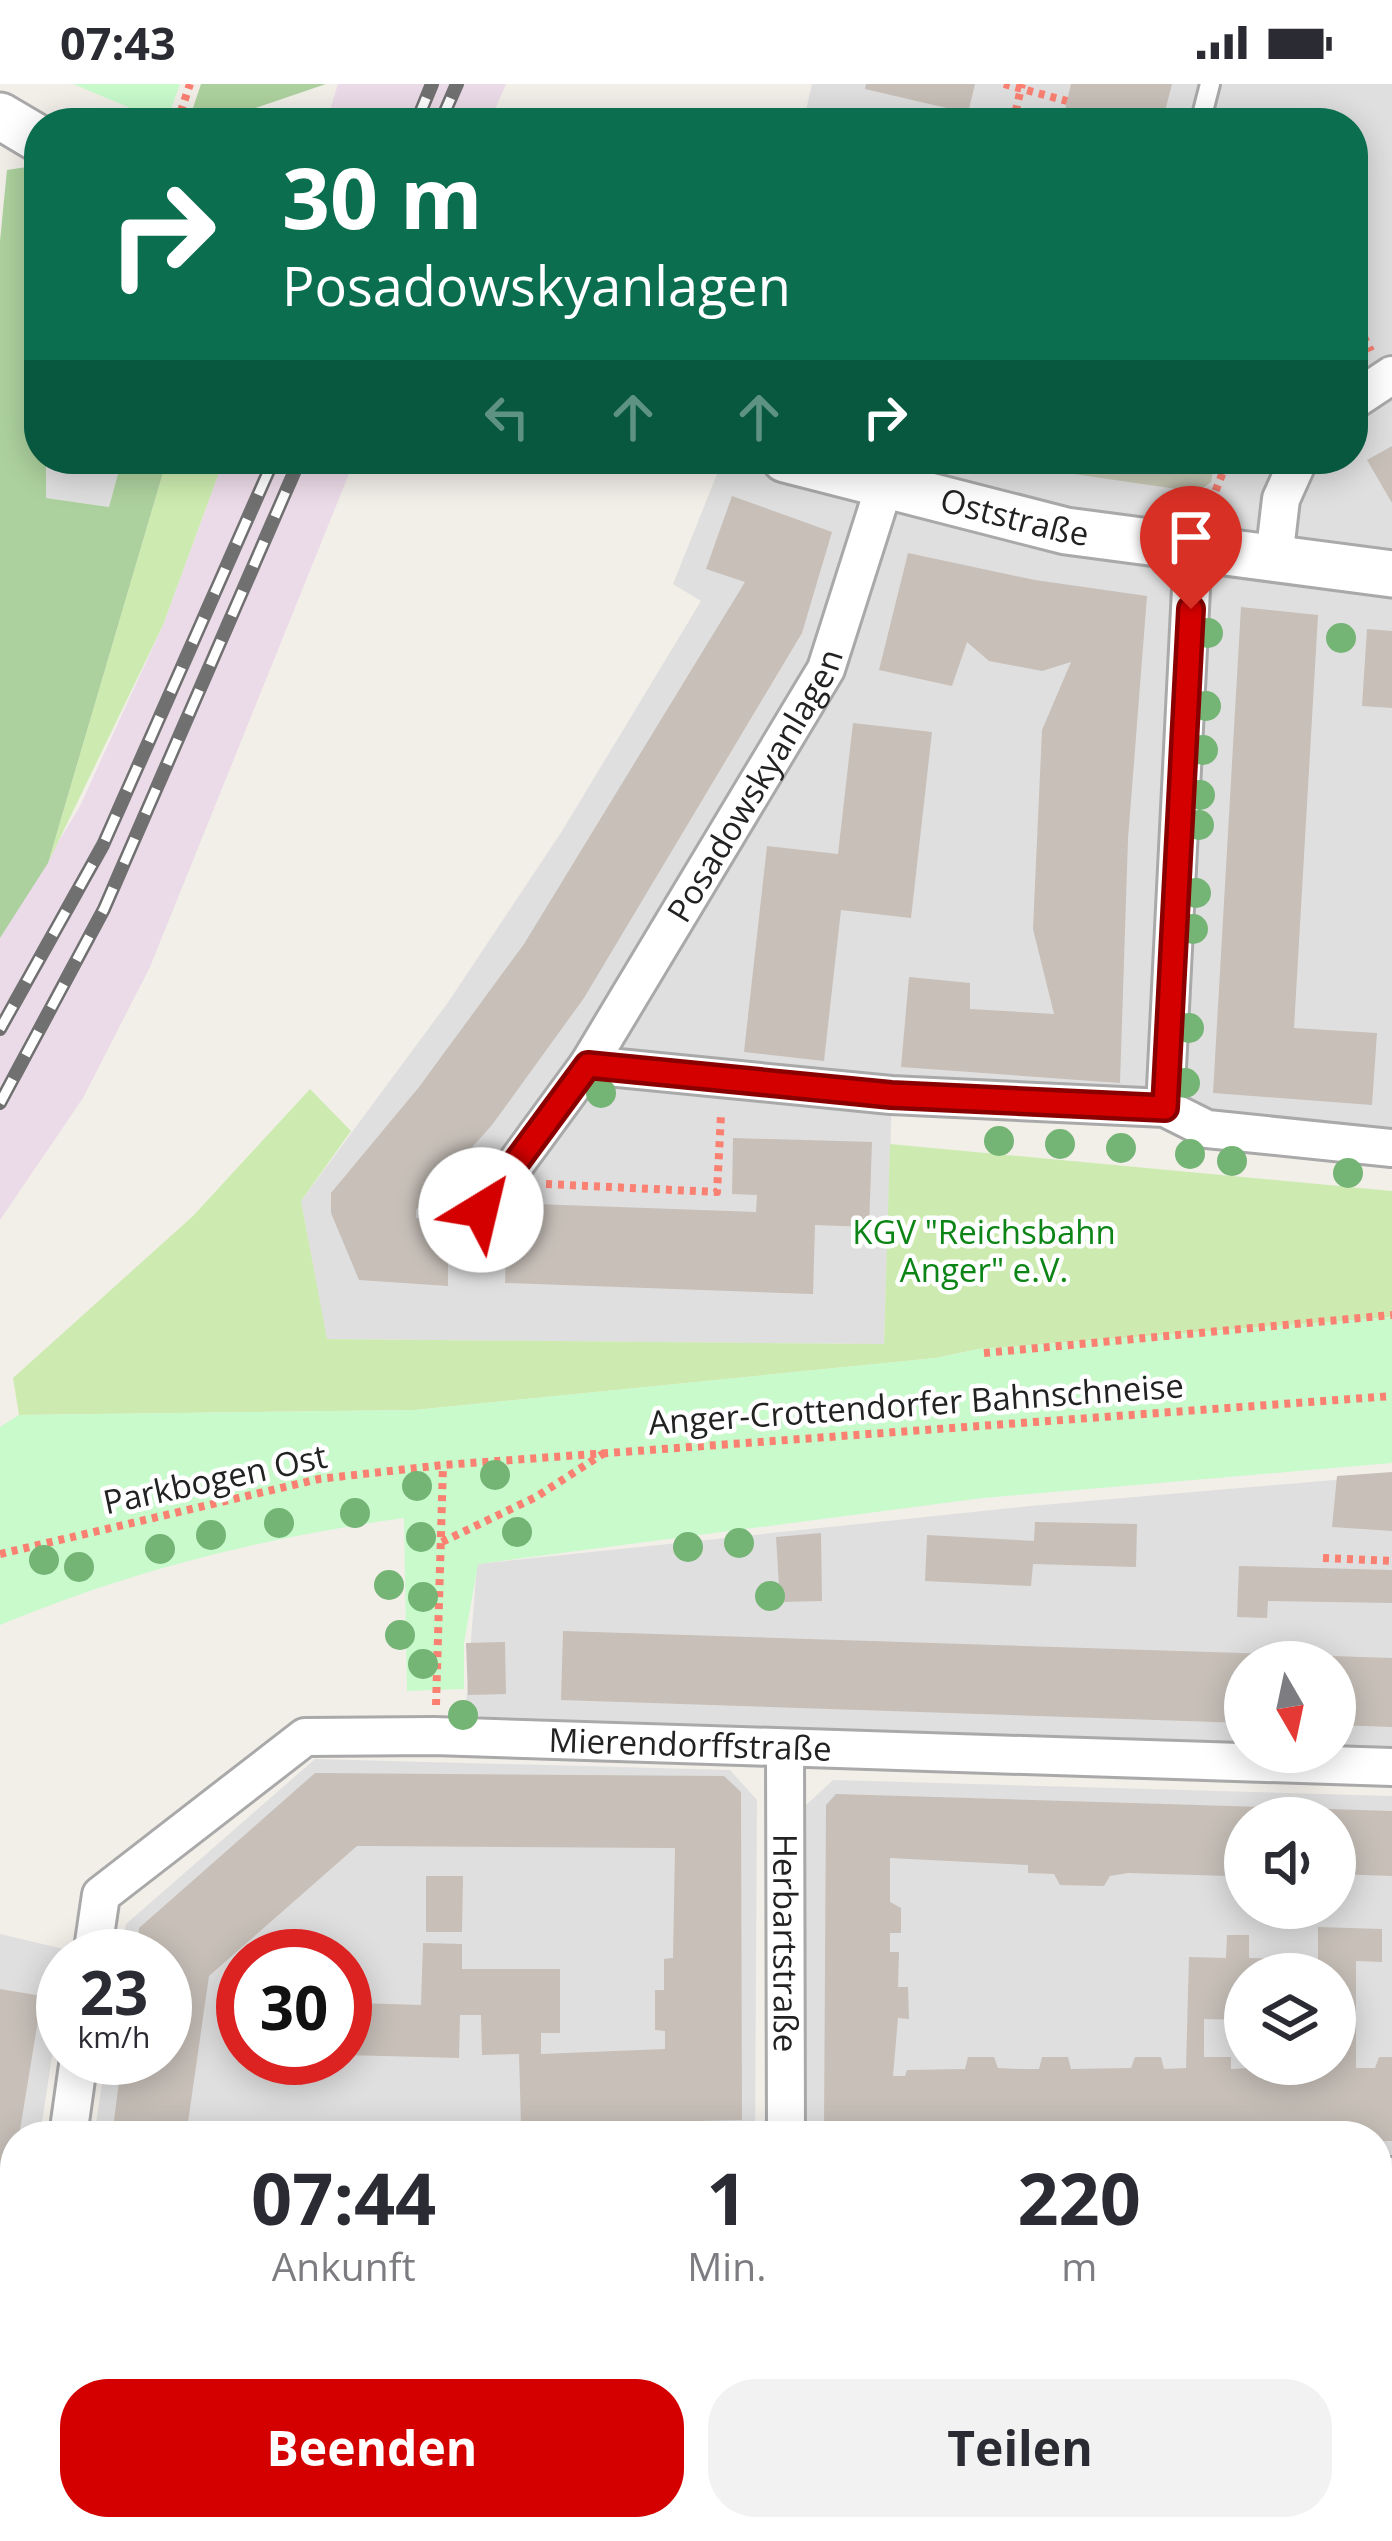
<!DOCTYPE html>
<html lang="de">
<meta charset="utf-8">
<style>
body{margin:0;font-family:"Open Sans",sans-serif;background:#f2f2f3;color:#2b2b33;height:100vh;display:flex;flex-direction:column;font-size:45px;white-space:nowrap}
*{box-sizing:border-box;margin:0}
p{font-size:39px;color:#7c7c81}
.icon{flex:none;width:66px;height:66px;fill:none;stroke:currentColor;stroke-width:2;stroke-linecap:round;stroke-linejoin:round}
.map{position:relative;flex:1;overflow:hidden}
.side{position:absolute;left:0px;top:2037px;width:1392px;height:420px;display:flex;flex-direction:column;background:#fff;border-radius:48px 48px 0 0;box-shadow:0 6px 30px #0003}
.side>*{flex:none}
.banner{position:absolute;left:24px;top:24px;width:1344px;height:366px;border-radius:48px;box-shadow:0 6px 30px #0003;background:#0b6e4f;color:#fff;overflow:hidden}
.needle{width:78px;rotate:171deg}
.fabs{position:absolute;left:1224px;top:1557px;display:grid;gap:24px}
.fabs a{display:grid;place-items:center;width:132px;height:132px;border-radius:50%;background:#fff;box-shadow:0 6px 30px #0003;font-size:60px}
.speed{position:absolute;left:36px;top:1845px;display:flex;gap:24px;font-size:60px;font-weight:700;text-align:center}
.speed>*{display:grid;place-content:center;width:156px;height:156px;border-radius:50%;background:#fff;box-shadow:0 6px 30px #0003;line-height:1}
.speed small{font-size:30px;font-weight:400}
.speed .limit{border:18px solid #d22;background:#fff;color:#111}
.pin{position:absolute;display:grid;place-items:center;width:102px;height:102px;color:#fff;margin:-123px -51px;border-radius:50% 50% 50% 0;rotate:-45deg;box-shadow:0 0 12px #0007}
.pin .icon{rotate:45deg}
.me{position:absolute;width:132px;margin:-66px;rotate:36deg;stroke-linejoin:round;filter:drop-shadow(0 0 9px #0008)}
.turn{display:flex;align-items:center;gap:42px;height:252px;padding:0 60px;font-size:54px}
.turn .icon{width:156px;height:156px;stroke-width:2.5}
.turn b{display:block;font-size:84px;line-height:102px}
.lanes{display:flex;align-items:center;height:114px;padding:0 60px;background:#0003;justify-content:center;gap:60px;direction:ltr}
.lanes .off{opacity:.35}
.eta{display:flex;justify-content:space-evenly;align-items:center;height:204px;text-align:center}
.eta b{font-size:72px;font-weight:700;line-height:84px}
.action{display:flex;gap:24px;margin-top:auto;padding:24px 60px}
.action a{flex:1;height:138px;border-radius:48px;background:#d40000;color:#fff;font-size:48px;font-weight:700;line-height:138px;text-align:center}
.action a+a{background:#f2f2f3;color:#2b2b33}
.status{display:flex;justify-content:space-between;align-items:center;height:84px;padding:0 60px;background:#fff;direction:ltr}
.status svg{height:33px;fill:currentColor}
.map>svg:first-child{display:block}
.residential{fill:#e0dfdf;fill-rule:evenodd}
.industrial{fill:#ebdbe8}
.education{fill:#ffffe5}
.construction{fill:#c7c7b4}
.grass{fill:#cdebb0}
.forest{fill:#add19e}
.park{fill:#c8facc}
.building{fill:#c7bfb8;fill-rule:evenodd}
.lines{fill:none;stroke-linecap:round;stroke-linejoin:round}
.service-casing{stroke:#a9a9a9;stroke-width:24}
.minor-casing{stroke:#a9a9a9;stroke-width:42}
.tertiary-casing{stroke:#a9a9a9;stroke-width:51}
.path{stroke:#fa8072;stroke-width:8;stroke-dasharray:6 6;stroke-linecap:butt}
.service{stroke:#fff;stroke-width:18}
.minor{stroke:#fff;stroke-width:36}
.tertiary{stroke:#fff;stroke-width:45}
.rail-casing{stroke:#707070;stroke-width:14}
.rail{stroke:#fff;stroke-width:9;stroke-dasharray:27;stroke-linecap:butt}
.tree{fill:#74b475}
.route-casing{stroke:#8a0000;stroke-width:30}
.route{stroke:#d40000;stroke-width:21}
.labels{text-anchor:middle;stroke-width:9;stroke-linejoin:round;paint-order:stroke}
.street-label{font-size:33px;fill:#222;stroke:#fff}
.park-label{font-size:33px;fill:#0c8416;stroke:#fff}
</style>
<div class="status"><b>07:43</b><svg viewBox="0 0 49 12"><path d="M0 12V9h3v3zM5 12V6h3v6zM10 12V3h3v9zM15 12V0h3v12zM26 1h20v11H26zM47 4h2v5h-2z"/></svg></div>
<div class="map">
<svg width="1392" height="2457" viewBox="0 0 1392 2457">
<rect width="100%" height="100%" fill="#f2efe9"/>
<g class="residential">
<polygon points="812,0 1392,0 1392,1063 892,1011 884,1260 326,1255 301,1117 449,917 562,747 701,517 673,500 723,375 1353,375 1353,39 803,39"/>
<polygon points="46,375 122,375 109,423 46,414"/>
<polygon points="1392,1391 1392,1663 1335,1661 1335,1578 1245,1578 1245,1658 465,1632 477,1480 1030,1422"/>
<path d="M315 1675 730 1686 757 1716 755 2052H94L106 1974H165V1872H121L126 1840ZM243 1872H345V1974H243Z"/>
<path d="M833 1696 1392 1712V2073L1377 2074V2052H806L805 1722ZM1245 1734H1335V1824H1245ZM1245 1890H1335V1980H1245Z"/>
<polygon points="0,1850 68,1866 40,2052 15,2052 15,2224 0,2326"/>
<polygon points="87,2442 751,2442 751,2457 178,2457"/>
</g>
<g class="industrial">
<polygon points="338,0 506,0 489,39 326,39"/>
<polygon points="224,375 355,375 150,883 83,1014 0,1136 0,854 80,722 163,541"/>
</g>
<polygon class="education" points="1377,2148 1392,2148 1392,2409 1377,2408"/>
<polygon class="construction" points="970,375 1216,375 1211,398 1198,408"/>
<g class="grass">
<polygon points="167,375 224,375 163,541 48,779"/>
<polygon points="310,1005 351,1047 301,1117 327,1255 884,1260 890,1060 1392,1107 1392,1233 979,1265 936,1274 415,1326 19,1331 13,1294 193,1132"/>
<polygon points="1377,2408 1392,2409 1392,2457 823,2457 822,2442 1377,2442"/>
</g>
<g class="forest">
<polygon points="201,0 326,0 211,39 188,39"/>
<polygon points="33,82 39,92 39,375 46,375 46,414 109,423 122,375 167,375 48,779 0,854 0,157 7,86"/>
</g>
<g class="park">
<polygon points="73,0 180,0 166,39"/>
<path d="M1392 1233V1379L983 1414 478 1480 464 1559V1605L407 1607 404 1434C262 1454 132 1486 0 1541V1343L19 1331 415 1326 936 1274 979 1265Z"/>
</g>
<g class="building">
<polygon points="866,0 975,0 968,29 865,5"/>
<polygon points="1071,0 1172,0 1162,39 1062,39"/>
<polygon points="1392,362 1392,419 1367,376"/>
<polygon points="732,412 832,448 802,549 584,914 492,1041 416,1126 416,1134 448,1136 448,1202 359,1196 331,1129 331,1109 419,1003 524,860 745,498 706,485"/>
<polygon points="908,469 1035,496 1147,512 1128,755 1120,999 901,983 909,893 970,899 970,925 1054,930 1033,845 1042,646 1071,578 1042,587 989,577 967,558 952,602 879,586"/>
<polygon points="1241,523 1318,531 1294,944 1377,949 1372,1021 1213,1009"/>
<polygon points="1367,545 1392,547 1392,624 1362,622"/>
<polygon points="853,639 932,648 911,834 841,826 824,977 744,968 767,762 838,770"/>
<polygon points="733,1054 872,1058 869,1143 815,1141 813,1210 505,1199 508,1119 756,1128 757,1111 732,1110"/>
<polygon points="1392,1388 1392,1447 1332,1443 1337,1392"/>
<polygon points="1035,1438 1137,1440 1136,1483 1033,1480 1031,1502 925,1497 927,1451 1034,1457"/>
<polygon points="821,1449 822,1517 780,1518 776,1453"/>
<polygon points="1239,1482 1392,1486 1392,1519 1268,1517 1267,1534 1237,1533"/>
<polygon points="563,1547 1392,1574 1392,1643 1335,1641 1335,1578 1245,1578 1245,1639 561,1616"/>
<polygon points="505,1558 506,1610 468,1611 466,1559"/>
<polygon points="315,1689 724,1692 741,1708 742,2036 521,2041 519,1970 482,1971 481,1931 460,1931 459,1974 345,1971 345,1892 357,1892 356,1919 421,1921 423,1859 462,1860 462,1885 560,1885 560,1949 541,1949 541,1970 665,1965 665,1947 655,1946 655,1906 664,1906 664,1875 673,1874 675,1764 369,1762 357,1762 209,1892 186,2052 112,2052 122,1974 165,1974 165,1872 136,1872 139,1844"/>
<path d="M836 1710 1392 1727V1792L1335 1790V1734H1245V1788L1229 1787V1792L1128 1789 1110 1792 1104 1802 1060 1801 1054 1790 1028 1789V1781L890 1774V1818L901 1824V1849H890V1868H899L898 1903H908L909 1935 898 1934 893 1992H905L907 1986 965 1985 968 1973H994L998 1984 1020 1985H1039L1042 1973H1068L1071 1985 1131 1984 1135 1973H1161L1164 1985 1186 1984 1189 1873 1226 1874 1227 1851H1249V1874L1318 1876V1843L1382 1845V1878L1356 1877V1984H1375L1379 1973H1392V2057H1377V2052H832L824 2045 826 1721ZM1245 1890H1335V1980L1231 1985V1973H1204V1935L1245 1936Z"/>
<polygon points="426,1792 463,1792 462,1848 426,1848"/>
<polygon points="0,1905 42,1912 19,2052 15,2052 9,2115 0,2113"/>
<polygon points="234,2442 739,2442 739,2457 319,2457"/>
</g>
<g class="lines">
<defs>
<polyline id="service" points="1200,39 1210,0"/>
<g id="minor">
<polyline points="1353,317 1392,291"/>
<polyline points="1274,475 1281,415 1299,375"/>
<polyline points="588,981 891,1011 1165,1024 1207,1045 1392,1064"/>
<polyline points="1165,1024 1193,465"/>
<path id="s1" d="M481 1127 588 981 826 585 884 403"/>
<path id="s2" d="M785 1664 786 2052"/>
<path id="s3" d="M92 1872 101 1811 305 1653 434 1652 1392 1683"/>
<polyline points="68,2052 79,1974"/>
<polyline points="1377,2092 1392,2092"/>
<polyline points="780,2457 781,2442"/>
</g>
<g id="tertiary">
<polyline points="0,32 39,55"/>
<path id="s4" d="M785 375 1066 447 1392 490"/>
<polyline points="0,2452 38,2457"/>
</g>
</defs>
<use href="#service" class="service-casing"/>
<use href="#minor" class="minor-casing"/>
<use href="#tertiary" class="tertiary-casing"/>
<g class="path">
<polyline points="1004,0 1067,17"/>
<polyline points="177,39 190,0"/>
<polyline points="1013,39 1022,0"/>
<polyline points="1353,231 1371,267"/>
<polyline points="1207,429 1228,375"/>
<polyline points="546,1100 717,1108 721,1031"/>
<polyline points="984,1269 1392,1231"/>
<polyline points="442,1458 536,1413 609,1366"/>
<polyline points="0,1470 319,1395 443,1381 1392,1312"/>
<polyline points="1323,1474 1392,1477"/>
<polyline points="436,1621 443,1381"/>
</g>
<use href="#service" class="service"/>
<use href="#minor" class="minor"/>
<use href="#tertiary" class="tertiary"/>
<defs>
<g id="rail">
<polyline points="416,39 432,0"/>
<polyline points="440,39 457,0"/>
<polyline points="0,945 103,761 274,375"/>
<polyline points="0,1019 104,825 300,375"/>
</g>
</defs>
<use href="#rail" class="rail-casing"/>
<use href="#rail" class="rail"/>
</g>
<g class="tree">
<circle cx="1208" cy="549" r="15"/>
<circle cx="1341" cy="554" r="15"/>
<circle cx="1206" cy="622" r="15"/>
<circle cx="1203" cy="666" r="15"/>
<circle cx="1200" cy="711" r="15"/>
<circle cx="1199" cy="741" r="15"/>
<circle cx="1196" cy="809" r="15"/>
<circle cx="1193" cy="845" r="15"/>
<circle cx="1189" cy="944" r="15"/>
<circle cx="1185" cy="999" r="15"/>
<circle cx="601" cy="1009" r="15"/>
<circle cx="999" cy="1057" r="15"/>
<circle cx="1060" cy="1060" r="15"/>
<circle cx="1121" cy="1064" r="15"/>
<circle cx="1190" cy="1070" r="15"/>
<circle cx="1232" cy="1077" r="15"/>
<circle cx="1348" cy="1089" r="15"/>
<circle cx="495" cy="1391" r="15"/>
<circle cx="417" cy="1402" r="15"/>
<circle cx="355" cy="1429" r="15"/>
<circle cx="279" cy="1439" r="15"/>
<circle cx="517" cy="1448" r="15"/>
<circle cx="211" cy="1451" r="15"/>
<circle cx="421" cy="1453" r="15"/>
<circle cx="739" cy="1459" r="15"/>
<circle cx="688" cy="1463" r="15"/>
<circle cx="160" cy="1465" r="15"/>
<circle cx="44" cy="1476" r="15"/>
<circle cx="79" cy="1483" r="15"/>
<circle cx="389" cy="1501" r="15"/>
<circle cx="770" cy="1512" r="15"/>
<circle cx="423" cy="1513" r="15"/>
<circle cx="400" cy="1551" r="15"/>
<circle cx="423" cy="1580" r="15"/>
<circle cx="463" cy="1631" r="15"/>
</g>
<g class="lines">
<defs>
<polyline id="route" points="481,1126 588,981 891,1011 1165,1024 1191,525"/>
</defs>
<use href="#route" class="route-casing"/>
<use href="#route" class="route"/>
</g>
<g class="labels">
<g class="street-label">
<text dy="12" stroke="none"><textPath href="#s4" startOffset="237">Oststraße</textPath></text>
<text dy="12" stroke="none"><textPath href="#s1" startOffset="507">Posadowskyanlagen</textPath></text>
<text transform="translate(916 1320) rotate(-4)" y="12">Anger-Crottendorfer Bahnschneise</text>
<text transform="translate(215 1395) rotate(-12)" y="12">Parkbogen Ost</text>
<text dy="12" stroke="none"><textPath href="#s3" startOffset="705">Mierendorffstraße</textPath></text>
<text dy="12" stroke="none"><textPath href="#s2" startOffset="195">Herbartstraße</textPath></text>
</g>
<g class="park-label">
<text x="984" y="1160">KGV "Reichsbahn<tspan x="984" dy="38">Anger" e.V.</tspan></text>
</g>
</g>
</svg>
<div class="fabs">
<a><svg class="needle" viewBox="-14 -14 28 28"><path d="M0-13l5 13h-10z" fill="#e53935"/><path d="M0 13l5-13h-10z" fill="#7c7c81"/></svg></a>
<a><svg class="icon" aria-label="sound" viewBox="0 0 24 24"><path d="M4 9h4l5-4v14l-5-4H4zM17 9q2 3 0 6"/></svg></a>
<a><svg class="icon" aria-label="layers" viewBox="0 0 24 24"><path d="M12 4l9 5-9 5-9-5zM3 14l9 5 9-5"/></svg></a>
</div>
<div class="speed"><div>23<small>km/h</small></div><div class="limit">30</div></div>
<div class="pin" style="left:1191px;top:525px;background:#d93025"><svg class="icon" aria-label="arrive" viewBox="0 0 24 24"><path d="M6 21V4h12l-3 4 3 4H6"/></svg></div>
<svg class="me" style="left:481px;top:1126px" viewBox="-20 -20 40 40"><circle r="19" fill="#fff"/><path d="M0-13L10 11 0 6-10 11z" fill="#d40000"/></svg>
<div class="banner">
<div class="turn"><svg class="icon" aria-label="right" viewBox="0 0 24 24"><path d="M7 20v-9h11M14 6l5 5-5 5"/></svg><div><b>30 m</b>Posadowskyanlagen</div></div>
<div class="lanes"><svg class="icon off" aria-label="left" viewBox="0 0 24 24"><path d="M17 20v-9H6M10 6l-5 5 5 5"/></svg><svg class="icon off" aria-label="ahead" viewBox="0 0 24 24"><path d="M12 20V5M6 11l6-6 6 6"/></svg><svg class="icon off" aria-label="ahead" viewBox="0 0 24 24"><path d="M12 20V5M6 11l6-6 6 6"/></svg><svg class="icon" aria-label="right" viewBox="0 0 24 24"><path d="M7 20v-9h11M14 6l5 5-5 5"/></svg></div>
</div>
<section class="side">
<div class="eta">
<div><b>07:44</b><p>Ankunft</p></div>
<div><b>1</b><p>Min.</p></div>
<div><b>220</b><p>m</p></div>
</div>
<div class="action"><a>Beenden</a><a>Teilen</a></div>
</section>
</div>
